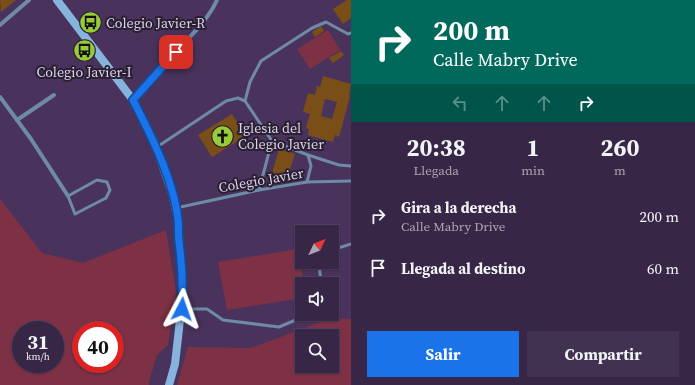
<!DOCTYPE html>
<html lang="es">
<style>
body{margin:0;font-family:"Source Serif 4",serif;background:#423251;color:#f1f3f6;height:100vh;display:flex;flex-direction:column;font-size:15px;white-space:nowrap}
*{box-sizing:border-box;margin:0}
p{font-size:13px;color:#aaa5b3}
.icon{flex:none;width:22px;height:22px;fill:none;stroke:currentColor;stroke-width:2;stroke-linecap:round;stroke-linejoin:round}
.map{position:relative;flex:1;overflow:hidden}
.details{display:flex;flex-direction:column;background:#372646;width:344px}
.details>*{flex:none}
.hud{background:#00695c;color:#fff;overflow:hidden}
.needle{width:26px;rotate:47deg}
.tools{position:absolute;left:295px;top:225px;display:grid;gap:8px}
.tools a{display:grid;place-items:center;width:44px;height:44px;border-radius:0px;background:#372646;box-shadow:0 1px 3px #0004,0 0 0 1px #51435f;font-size:20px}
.speed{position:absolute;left:12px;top:321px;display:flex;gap:8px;font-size:20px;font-weight:700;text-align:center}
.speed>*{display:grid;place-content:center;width:52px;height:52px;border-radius:50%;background:#372646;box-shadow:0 1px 3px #0004,0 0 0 1px #51435f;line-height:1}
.speed small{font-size:10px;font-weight:400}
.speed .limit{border:6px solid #d22;background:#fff;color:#111}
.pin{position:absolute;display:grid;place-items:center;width:34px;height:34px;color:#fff;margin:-17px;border-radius:8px;box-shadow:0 2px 6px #0006}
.me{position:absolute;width:44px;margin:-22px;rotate:4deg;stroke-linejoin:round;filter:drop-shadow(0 0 3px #0008)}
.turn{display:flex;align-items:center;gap:14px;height:84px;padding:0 16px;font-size:18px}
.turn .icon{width:52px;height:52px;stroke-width:2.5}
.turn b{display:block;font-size:28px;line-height:34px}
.lanes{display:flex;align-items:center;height:38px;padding:0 16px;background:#0003;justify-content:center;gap:20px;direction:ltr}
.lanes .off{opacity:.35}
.eta{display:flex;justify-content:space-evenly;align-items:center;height:68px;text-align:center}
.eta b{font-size:24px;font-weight:700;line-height:28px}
.primary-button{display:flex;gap:8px;margin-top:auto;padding:8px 16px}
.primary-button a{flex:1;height:46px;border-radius:0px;background:#1a73e8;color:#fff;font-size:16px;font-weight:700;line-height:46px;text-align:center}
.primary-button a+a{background:#423251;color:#f1f3f6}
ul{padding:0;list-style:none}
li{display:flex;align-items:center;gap:12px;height:52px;padding:0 16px}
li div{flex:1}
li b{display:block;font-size:15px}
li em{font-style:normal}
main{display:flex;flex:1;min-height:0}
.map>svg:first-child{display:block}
.green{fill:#7e3145;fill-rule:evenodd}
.building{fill:#7a4e17;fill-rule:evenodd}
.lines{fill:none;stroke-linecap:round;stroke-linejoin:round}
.lane{stroke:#6e8aa4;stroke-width:3}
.street{stroke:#6e8aa4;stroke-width:4}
.secondary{stroke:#87b4dd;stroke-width:8}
.route-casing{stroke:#114b97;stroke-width:10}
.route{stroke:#1a73e8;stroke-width:7}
.labels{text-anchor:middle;stroke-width:4;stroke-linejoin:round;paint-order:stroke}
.poi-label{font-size:14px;fill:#dcd0e9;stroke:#2a2033;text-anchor:start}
.street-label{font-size:14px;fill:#dcd0e9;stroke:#2a2033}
</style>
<main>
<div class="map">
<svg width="351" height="385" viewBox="0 0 351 385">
<rect width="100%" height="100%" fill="#49335d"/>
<g class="green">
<polygon points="328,30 340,50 310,69 297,49"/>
<path d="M0 199 42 253 83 263 166 230 176 292 168 345 157 355 149 381V385H0ZM21 330H55V364H21ZM81 330H115V364H81Z"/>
<polygon points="298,249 304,284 302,284 302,298 227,310 218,262"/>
<path d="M331 318 351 319V385H177L188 347 251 348ZM302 336H332V366H302Z"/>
</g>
<g class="building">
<polygon points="0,0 16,0 1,12"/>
<polygon points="347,0 351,0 351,18 343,24 333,9"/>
<polygon points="321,26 324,31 315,37 312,32"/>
<polygon points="341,51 344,55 333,63 329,58"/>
<path d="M323 76 351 84 349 95 350 96 339 137 335 135 333 142 308 135 309 129 306 128 310 114 303 112 308 93 315 95 317 86 320 87ZM325 99 337 102 332 119 321 116Z"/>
<polygon points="232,114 246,136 212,157 198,135"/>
<polygon points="279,149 295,154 287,178 272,173"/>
</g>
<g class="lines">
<g class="lane">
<polyline points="245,101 250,82 261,61 312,28 326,22 348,34 351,33"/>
<polyline points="157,147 226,101 238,98 245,101 272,141 308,155 339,165 351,166"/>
<polygon points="97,180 107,182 110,190 106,198 75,214 68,196"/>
<polyline points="307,182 311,166 308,155"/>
<polyline points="259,190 272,141"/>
<polyline points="176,208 259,190 307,182 351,181"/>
<polyline points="332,250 351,244"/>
<polyline points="319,262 321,284"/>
<polyline points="181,309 207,309 223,320 279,327 310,314"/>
</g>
<g class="street">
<polyline points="0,25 29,0"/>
<polyline points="0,97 31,139 68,196"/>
<path d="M133 100C148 82 165 64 181 47 194 32 209 18 217 0"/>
<polyline points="17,120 54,95"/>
</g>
<polyline class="secondary" points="57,0 133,100 156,147 172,193 178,220 183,293 175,364 169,385"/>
</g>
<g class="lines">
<defs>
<path id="route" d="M176 52 133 100C151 135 174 181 178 220 179 227 178 235 179 242 182 264 183 286 182 309"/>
</defs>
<use href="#route" class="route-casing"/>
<use href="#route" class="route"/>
</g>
<defs>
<symbol id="bus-disc" viewBox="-11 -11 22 22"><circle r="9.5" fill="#98cb37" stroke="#2a2033"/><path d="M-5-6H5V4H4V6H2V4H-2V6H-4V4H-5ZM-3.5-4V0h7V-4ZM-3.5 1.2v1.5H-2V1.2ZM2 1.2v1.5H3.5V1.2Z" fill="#111"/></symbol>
<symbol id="church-disc" viewBox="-11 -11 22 22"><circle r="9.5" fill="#98cb37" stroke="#2a2033"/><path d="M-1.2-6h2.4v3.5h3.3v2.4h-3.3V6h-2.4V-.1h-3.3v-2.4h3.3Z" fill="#111"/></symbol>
</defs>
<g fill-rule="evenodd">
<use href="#bus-disc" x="78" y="10" width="25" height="25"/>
<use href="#bus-disc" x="72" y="38" width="25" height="25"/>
<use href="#church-disc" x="210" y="124" width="25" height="25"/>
</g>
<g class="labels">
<g class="poi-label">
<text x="106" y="28">Colegio Javier-R</text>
<text x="84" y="77" text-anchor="middle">Colegio Javier-I</text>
<text x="238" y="133">Iglesia del<tspan x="238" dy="16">Colegio Javier</tspan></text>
</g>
<g class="street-label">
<text transform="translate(261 180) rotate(-10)" y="5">Colegio Javier</text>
</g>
</g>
</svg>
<div class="tools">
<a><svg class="needle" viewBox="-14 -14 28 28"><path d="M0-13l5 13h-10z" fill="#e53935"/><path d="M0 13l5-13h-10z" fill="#aaa5b3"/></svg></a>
<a><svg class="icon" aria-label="sound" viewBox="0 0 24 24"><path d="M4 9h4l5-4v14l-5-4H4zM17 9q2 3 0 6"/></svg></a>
<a><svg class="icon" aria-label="search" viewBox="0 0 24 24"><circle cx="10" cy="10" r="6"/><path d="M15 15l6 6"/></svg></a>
</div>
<div class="speed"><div>31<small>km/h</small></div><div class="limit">40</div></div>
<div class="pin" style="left:176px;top:52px;background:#d93025"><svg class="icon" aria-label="arrive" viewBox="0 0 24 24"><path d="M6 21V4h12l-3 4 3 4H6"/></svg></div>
<svg class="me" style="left:182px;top:309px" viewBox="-20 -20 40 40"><path d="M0-17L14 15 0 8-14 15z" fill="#1a73e8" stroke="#fff" stroke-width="4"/></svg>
</div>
<section class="details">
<div class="hud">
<div class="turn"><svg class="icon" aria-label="right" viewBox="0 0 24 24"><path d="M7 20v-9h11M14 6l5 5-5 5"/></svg><div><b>200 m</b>Calle Mabry Drive</div></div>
<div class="lanes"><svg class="icon off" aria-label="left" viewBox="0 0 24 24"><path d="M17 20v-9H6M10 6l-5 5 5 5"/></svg><svg class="icon off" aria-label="ahead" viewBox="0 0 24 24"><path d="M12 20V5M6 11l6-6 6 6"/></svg><svg class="icon off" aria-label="ahead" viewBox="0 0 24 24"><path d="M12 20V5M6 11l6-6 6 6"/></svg><svg class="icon" aria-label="right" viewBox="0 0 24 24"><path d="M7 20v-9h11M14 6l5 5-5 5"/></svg></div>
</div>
<div class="eta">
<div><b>20:38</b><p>Llegada</p></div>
<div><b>1</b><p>min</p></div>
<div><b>260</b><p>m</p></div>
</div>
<ul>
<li><svg class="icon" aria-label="right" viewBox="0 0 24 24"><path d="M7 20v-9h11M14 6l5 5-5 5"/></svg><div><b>Gira a la derecha</b><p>Calle Mabry Drive</p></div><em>200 m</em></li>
<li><svg class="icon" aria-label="arrive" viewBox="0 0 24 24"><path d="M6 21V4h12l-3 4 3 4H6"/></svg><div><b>Llegada al destino</b></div><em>60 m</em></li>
</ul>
<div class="primary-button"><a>Salir</a><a>Compartir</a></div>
</section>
</main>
